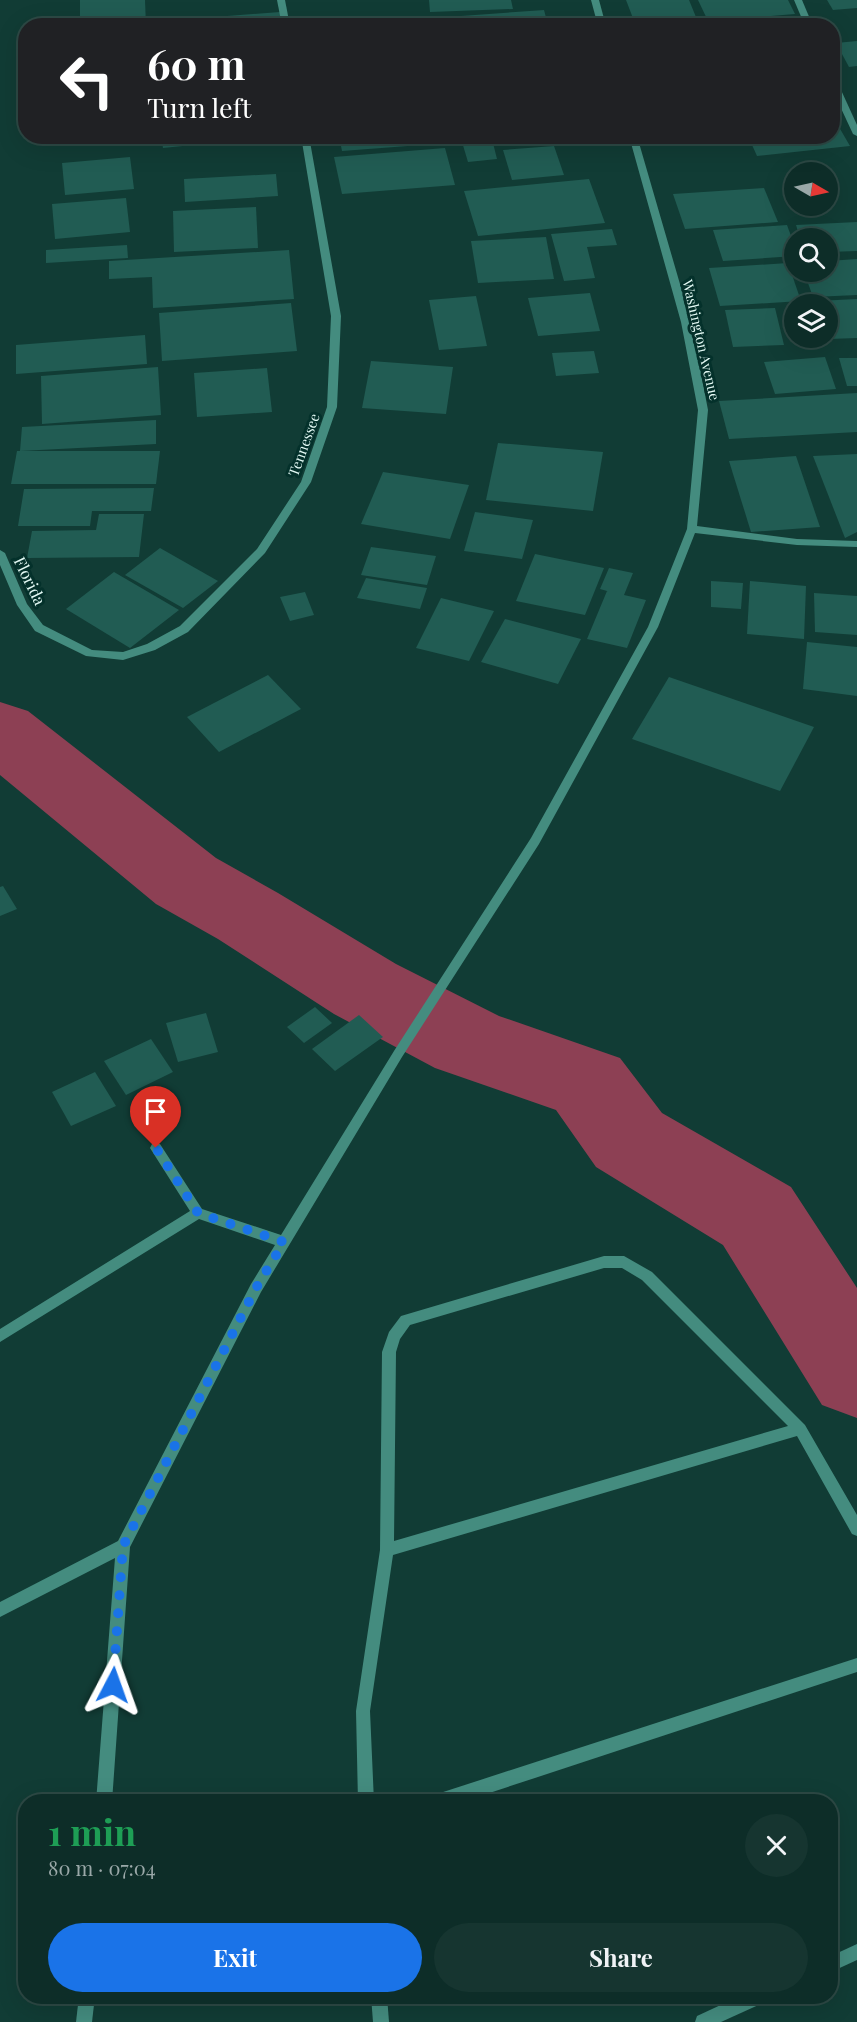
<!DOCTYPE html>
<meta charset="utf-8">
<style>
body{margin:0;font-family:"Playfair Display",serif;background:#163530;color:#f1f3f6;height:100vh;display:flex;flex-direction:column;font-size:22px;white-space:nowrap}
*{box-sizing:border-box;margin:0}
p{font-size:20px;color:#9aa8a8}
.icon{flex:none;width:33px;height:33px;fill:none;stroke:currentColor;stroke-width:2;stroke-linecap:round;stroke-linejoin:round}
.map{position:relative;flex:1;overflow:hidden}
.side{position:absolute;left:18px;top:1794px;width:820px;height:210px;display:flex;flex-direction:column;background:#0d2d28;border-radius:24px;box-shadow:0 6px 24px #0002,0 0 0 2px #2d4945}
.side>*{flex:none}
.guide{position:absolute;left:18px;top:18px;width:822px;height:126px;border-radius:24px;box-shadow:0 6px 24px #0002,0 0 0 2px #2d4945;background:#202124;color:#fff;overflow:hidden}
.needle{width:39px;rotate:99deg}
.controls{position:absolute;left:784px;top:162px;display:grid;gap:12px}
.controls a{display:grid;place-items:center;width:54px;height:54px;border-radius:50%;background:#0d2d28;box-shadow:0 6px 24px #0002,0 0 0 2px #2d4945;font-size:30px}
.pin{position:absolute;display:grid;place-items:center;width:51px;height:51px;color:#fff;margin:-62px -26px;border-radius:50% 50% 50% 0;rotate:-45deg;box-shadow:0 0 6px #0007}
.pin .icon{rotate:45deg}
.me{position:absolute;width:66px;margin:-33px;rotate:4deg;stroke-linejoin:round;filter:drop-shadow(0 0 4px #0008)}
.turn{display:flex;align-items:center;gap:21px;height:126px;padding:0 30px;font-size:27px}
.turn .icon{width:78px;height:78px;stroke-width:2.5}
.turn b{display:block;font-size:42px;line-height:51px}
.round{display:grid;place-items:center;flex:none;width:63px;height:63px;border-radius:32px;background:#163530}
.head{display:flex;align-items:center;justify-content:space-between;height:102px;padding:0 30px}
h1{font-size:36px;font-weight:700;line-height:45px;color:#1e9e55}
.primary-button{display:flex;gap:12px;margin-top:auto;padding:12px 30px}
.primary-button a{flex:1;height:69px;border-radius:36px;background:#1a73e8;color:#fff;font-size:24px;font-weight:700;line-height:69px;text-align:center}
.primary-button a+a{background:#163530;color:#f1f3f6}
.map>svg:first-child{display:block}
.lines{fill:none;stroke-linecap:round;stroke-linejoin:round}
.river{fill:#8d4054;fill-rule:evenodd}
.building{fill:#215c53}
.minor{fill:#448c7f;fill-rule:evenodd}
.route{stroke:#1a73e8;stroke-width:10;stroke-dasharray:0 18}
.labels{text-anchor:middle;stroke-width:6;stroke-linejoin:round;paint-order:stroke}
.far-street-label{font-size:14px;fill:#e4faf5;stroke:#04312b}
.street-label{font-size:16px;fill:#e4faf5;stroke:#04312b}
</style>
<div class="map">
<svg width="857" height="2022" viewBox="0 0 857 2022">
<rect width="100%" height="100%" fill="#113c35"/>
<g class="lines">
<polygon class="river" points="0,702 28,711 216,858 278,893 396,964 499,1016 620,1058 662,1113 791,1187 857,1288 857,1418 822,1405 723,1245 596,1167 556,1110 435,1068 334,1014 218,939 156,904 0,775"/>
</g>
<g class="building">
<polygon points="80,0 145,0 146,26 80,26"/>
<polygon points="429,0 511,0 513,9 430,12"/>
<polygon points="626,0 689,0 698,22 636,26"/>
<polygon points="698,0 788,0 795,14 708,21"/>
<polygon points="827,0 857,0 857,8 833,10"/>
<polygon points="544,10 548,25 435,26 433,18"/>
<polygon points="280,12 283,26 163,26 163,21"/>
<polygon points="857,41 857,66 849,67 836,43"/>
<polygon points="832,115 850,146 757,156 748,136 832,136"/>
<polygon points="62,136 132,136 132,138 63,144"/>
<polygon points="161,136 252,136 252,139 163,148"/>
<polygon points="339,136 445,136 447,143 342,151"/>
<polygon points="492,139 497,159 468,162 462,142"/>
<polygon points="554,146 564,175 512,180 503,150"/>
<polygon points="445,148 455,185 342,194 334,157"/>
<polygon points="130,157 134,189 65,195 62,163"/>
<polygon points="276,174 278,196 185,202 184,179"/>
<polygon points="589,179 605,223 478,236 464,191"/>
<polygon points="764,188 778,222 685,229 673,194"/>
<polygon points="126,198 130,232 55,239 52,204"/>
<polygon points="256,207 258,248 174,252 173,211"/>
<polygon points="857,222 857,251 828,252 828,238 800,238 796,225"/>
<polygon points="787,225 795,247 795,256 723,261 713,230"/>
<polygon points="612,229 617,245 587,247 595,278 564,281 551,234"/>
<polygon points="546,237 554,279 478,283 471,241"/>
<polygon points="127,245 128,258 46,263 46,250"/>
<polygon points="289,250 294,299 153,308 152,277 109,279 109,261"/>
<polygon points="857,259 857,295 813,297 804,272 828,272 828,261"/>
<polygon points="788,263 801,301 720,306 709,268"/>
<polygon points="590,293 600,331 538,336 528,298"/>
<polygon points="476,296 487,346 439,350 429,300"/>
<polygon points="857,299 857,338 829,339 828,304 818,304 817,301"/>
<polygon points="291,303 297,351 162,361 159,313"/>
<polygon points="775,308 784,345 733,347 725,310"/>
<polygon points="145,335 147,364 16,374 16,345"/>
<polygon points="594,351 599,373 556,376 552,353"/>
<polygon points="825,357 836,389 775,394 764,362"/>
<polygon points="839,358 857,358 857,386 847,386"/>
<polygon points="371,361 453,367 446,414 362,408"/>
<polygon points="158,367 161,415 42,424 41,376"/>
<polygon points="267,368 272,412 197,417 194,373"/>
<polygon points="857,393 857,432 729,439 719,401"/>
<polygon points="156,420 156,444 20,451 22,427"/>
<polygon points="498,443 603,452 593,511 486,500"/>
<polygon points="17,451 160,451 156,484 11,484"/>
<polygon points="857,454 857,532 845,538 813,456"/>
<polygon points="796,456 820,527 751,532 729,461"/>
<polygon points="383,472 469,485 450,539 361,524"/>
<polygon points="154,488 151,511 92,511 90,526 18,526 24,489"/>
<polygon points="475,512 533,520 522,559 464,551"/>
<polygon points="99,514 144,514 139,557 27,558 32,531 96,530"/>
<polygon points="371,547 436,556 427,585 361,575"/>
<polygon points="160,548 218,581 183,608 125,575"/>
<polygon points="535,554 604,568 585,615 516,601"/>
<polygon points="609,568 633,573 624,595 646,600 627,648 587,639 607,591 614,593 600,589"/>
<polygon points="114,572 179,610 130,648 66,609"/>
<polygon points="366,578 427,588 420,609 357,598"/>
<polygon points="711,581 743,583 741,609 711,607"/>
<polygon points="750,581 806,586 804,639 747,634"/>
<polygon points="305,592 314,615 290,621 280,597"/>
<polygon points="814,593 857,596 857,635 815,632"/>
<polygon points="441,598 494,611 469,661 416,648"/>
<polygon points="505,619 581,639 558,684 481,662"/>
<polygon points="807,642 857,647 857,696 803,689"/>
<polygon points="268,675 301,709 219,752 187,717"/>
<polygon points="669,677 814,727 780,791 632,739"/>
<polygon points="3,886 17,909 0,916 0,887"/>
<polygon points="315,1007 332,1023 304,1043 287,1027"/>
<polygon points="206,1013 218,1052 178,1062 166,1023"/>
<polygon points="359,1015 383,1037 335,1071 312,1049"/>
<polygon points="151,1039 173,1072 126,1095 104,1061"/>
<polygon points="95,1072 116,1106 71,1126 52,1092"/>
</g>
<g class="lines">
<g class="minor">
<polygon points="277,0 285,0 290,26 282,26"/>
<polygon points="591,0 599,0 606,26 598,26"/>
<polygon points="794,0 802,0 813,26 805,26"/>
<polygon points="832,77 836,79 857,125 857,136 853,134 832,89"/>
<polygon points="301,136 309,136 341,316 337,407 311,482 265,553 188,632 155,650 123,660 86,656 35,631 17,605 0,565 0,550 5,553 27,604 43,625 92,650 123,652 147,644 180,626 257,549 301,482 327,407 331,316"/>
<polygon points="629,136 637,136 691,322 708,410 697,526 797,539 857,541 857,547 797,545 695,533 658,627 539,844 402,1057 261,1292 130,1547 112,1802 96,1802 115,1558 0,1617 0,1602 118,1541 251,1284 275,1245 199,1219 0,1342 0,1329 190,1211 150,1148 152,1144 156,1143 160,1144 202,1209 281,1235 394,1051 531,838 648,627 687,529 698,410 681,322"/>
<path d="M604 1256H624L652 1272 805 1425 857 1515V1536L852 1534 797 1436 393 1555 370 1711 374 1802H358L356 1711 380 1550 382 1352 389 1332 401 1316ZM604 1268H622L642 1280 788 1426 394 1541 396 1352 400 1339 410 1325Z"/>
<polygon points="857,1658 857,1672 462,1802 430,1802 432,1797 437,1794"/>
<polygon points="857,1944 857,1960 831,1972 831,1956"/>
<polygon points="79,1996 95,1996 92,2022 76,2022"/>
<polygon points="371,1996 387,1996 389,2022 373,2022"/>
<polygon points="740,1996 767,1996 765,2002 721,2022 695,2022 697,2016"/>
</g>
</g>
<g class="lines">
<polyline class="route" points="113,1685 123,1546 256,1288 284,1242 198,1213 156,1148"/>
</g>
<g class="labels">
<g class="far-street-label">
<text transform="translate(701 340) rotate(77)" y="5">Washington Avenue</text>
<text transform="translate(304 445) rotate(-70)" y="5">Tennessee</text>
</g>
<g class="street-label">
<text transform="translate(30 581) rotate(64)" y="6">Florida</text>
</g>
</g>
</svg>
<div class="controls">
<a><svg class="needle" viewBox="-14 -14 28 28"><path d="M0-13l5 13h-10z" fill="#e53935"/><path d="M0 13l5-13h-10z" fill="#9aa8a8"/></svg></a>
<a><svg class="icon" aria-label="search" viewBox="0 0 24 24"><circle cx="10" cy="10" r="6"/><path d="M15 15l6 6"/></svg></a>
<a><svg class="icon" aria-label="layers" viewBox="0 0 24 24"><path d="M12 4l9 5-9 5-9-5zM3 14l9 5 9-5"/></svg></a>
</div>
<div class="pin" style="left:156px;top:1148px;background:#d93025"><svg class="icon" aria-label="arrive" viewBox="0 0 24 24"><path d="M6 21V4h12l-3 4 3 4H6"/></svg></div>
<svg class="me" style="left:113px;top:1685px" viewBox="-20 -20 40 40"><path d="M0-17L14 15 0 8-14 15z" fill="#1a73e8" stroke="#fff" stroke-width="4"/></svg>
<div class="guide">
<div class="turn"><svg class="icon" aria-label="left" viewBox="0 0 24 24"><path d="M17 20v-9H6M10 6l-5 5 5 5"/></svg><div><b>60 m</b>Turn left</div></div>
</div>
<section class="side">
<div class="head"><div><h1>1 min</h1><p>80 m · 07:04</p></div><a class="round"><svg class="icon" aria-label="close" viewBox="0 0 24 24"><path d="M6 6l12 12M18 6L6 18"/></svg></a></div>
<div class="primary-button"><a>Exit</a><a>Share</a></div>
</section>
</div>
